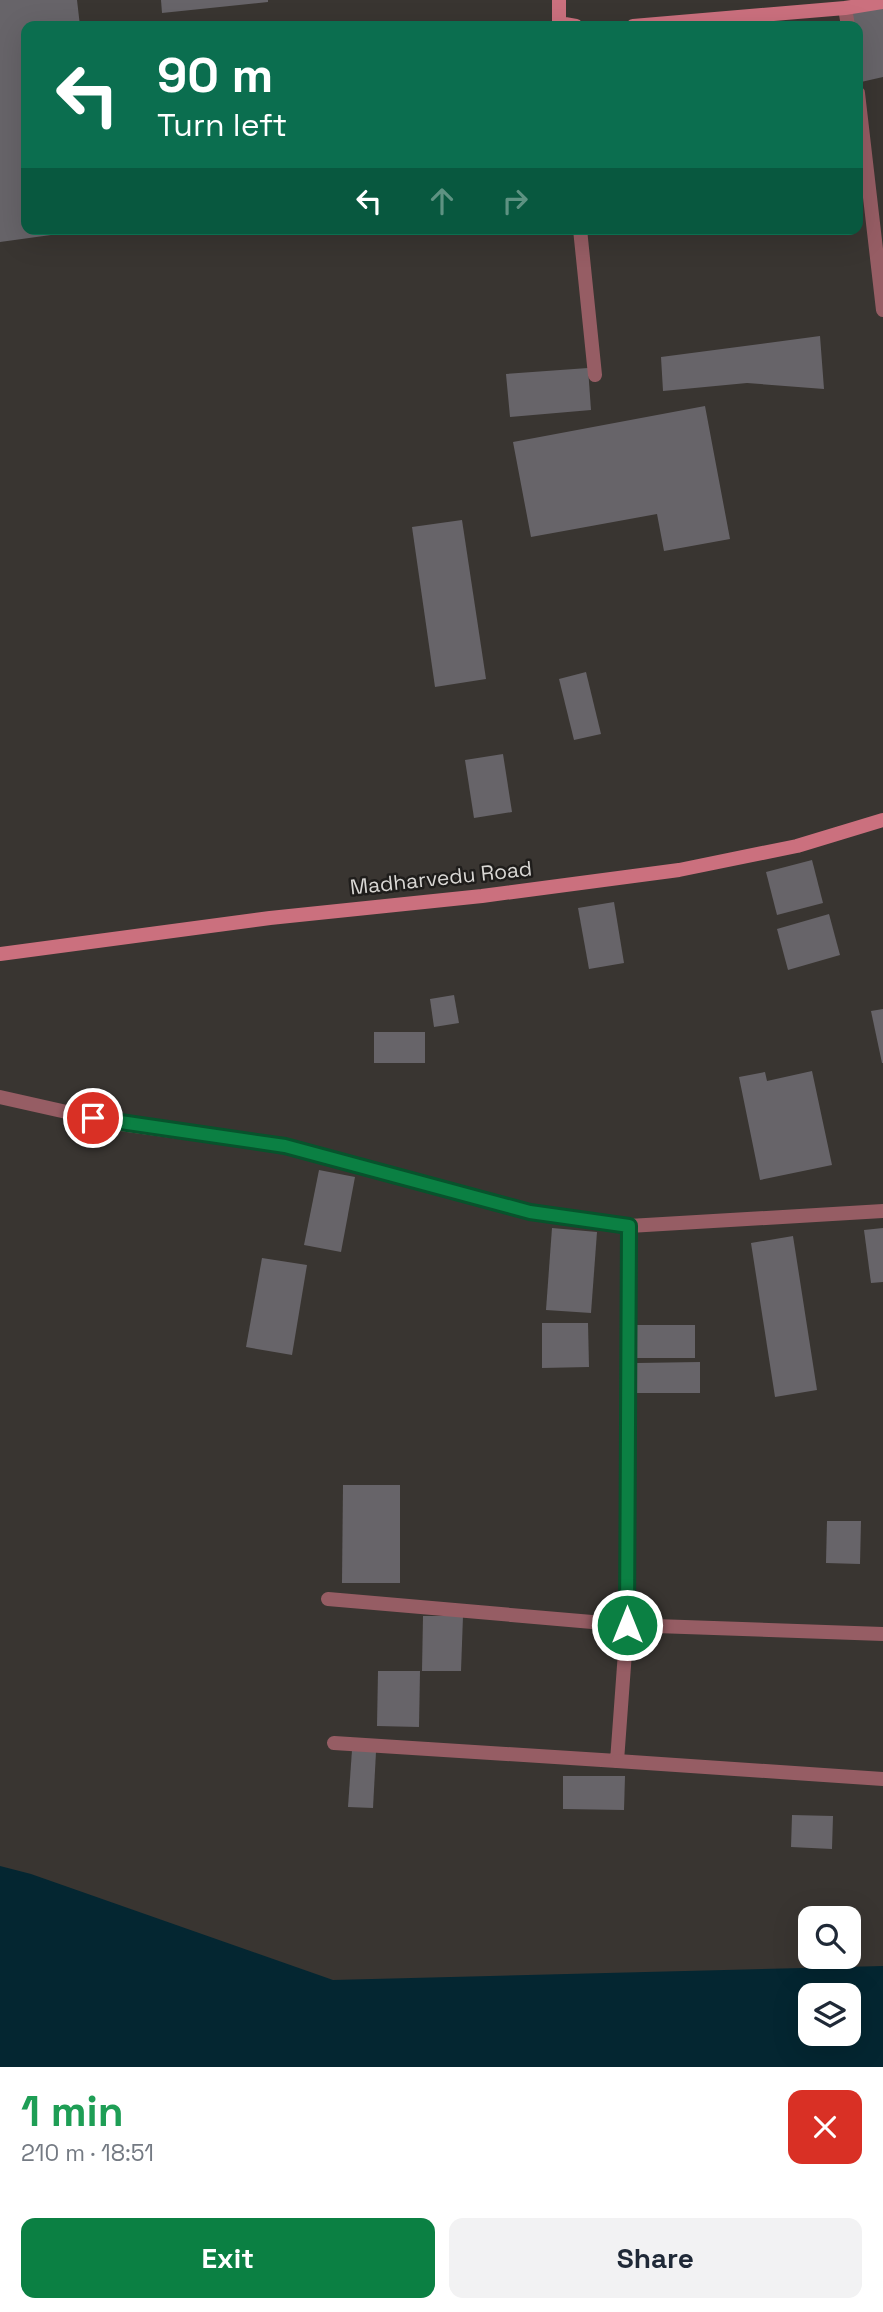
<!DOCTYPE html>
<meta charset="utf-8">
<style>
body{margin:0;font-family:"Space Grotesk",sans-serif;background:#f2f2f3;color:#1f2937;height:100vh;display:flex;flex-direction:column;font-size:26px;white-space:nowrap}
*{box-sizing:border-box;margin:0}
p{font-size:23px;color:#747a83}
.icon{flex:none;width:38px;height:38px;fill:none;stroke:currentColor;stroke-width:2;stroke-linecap:round;stroke-linejoin:round}
.map{position:relative;height:2067px;overflow:hidden}
.drawer{display:flex;flex-direction:column;background:#fff;flex:1}
.drawer>*{flex:none}
.guide{position:absolute;left:21px;top:21px;width:842px;height:214px;border-radius:14px;box-shadow:0 7px 28px #0002;background:#0b6e4f;color:#fff;overflow:hidden}
.controls{position:absolute;left:798px;top:1906px;display:grid;gap:14px}
.controls a{display:grid;place-items:center;width:63px;height:63px;border-radius:14px;background:#fff;box-shadow:0 7px 28px #0002;font-size:35px}
.pin{position:absolute;display:grid;place-items:center;width:60px;height:60px;color:#fff;margin:-30px;border:4px solid #fff;border-radius:50%;box-shadow:0 2px 7px #0007}
.me{position:absolute;width:77px;margin:-38px;rotate:0deg;stroke-linejoin:round;filter:drop-shadow(0 0 5px #0008)}
.turn{display:flex;align-items:center;gap:24px;height:147px;padding:0 21px;font-size:32px}
.turn .icon{width:91px;height:91px;stroke-width:2.5}
.turn b{display:block;font-size:49px;line-height:60px}
.lanes{display:flex;align-items:center;height:66px;padding:0 21px;background:#0003;justify-content:center;gap:35px;direction:ltr}
.lanes .off{opacity:.35}
.round{display:grid;place-items:center;flex:none;width:74px;height:74px;border-radius:14px;background:#f2f2f3}
.summary{display:flex;align-items:center;justify-content:space-between;height:119px;padding:0 21px}
h1{font-size:42px;font-weight:700;line-height:52px;color:#1e9e55}
.button{display:flex;gap:14px;margin-top:auto;padding:14px 21px}
.button a{flex:1;height:80px;border-radius:14px;background:#0b8043;color:#fff;font-size:28px;font-weight:700;line-height:80px;text-align:center}
.button a+a{background:#f2f2f3;color:#1f2937}
.map>svg:first-child{display:block}
.water{fill:#042631;fill-rule:evenodd}
.building{fill:#676469}
.lines{fill:none;stroke-linecap:round;stroke-linejoin:round}
.street{stroke:#965d64;stroke-width:14}
.secondary{stroke:#cb707e;stroke-width:14}
.route-casing{stroke:#07532c;stroke-width:18}
.route{stroke:#0b8043;stroke-width:12}
.labels{text-anchor:middle;stroke-width:5;stroke-linejoin:round;paint-order:stroke}
.street-label{font-size:21px;fill:#d9d7d4;stroke:#1f1d1b}
</style>
<div class="map">
<svg width="883" height="2067" viewBox="0 0 883 2067">
<rect width="100%" height="100%" fill="#393531"/>
<path class="water" d="M0 1866 31 1874 333 1980 883 1966V2067H0ZM810 1995H849V2034H810Z"/>
<g class="building">
<polygon points="0,0 77,0 80,26 26,26 26,229 80,231 0,242"/>
<polygon points="161,0 268,0 268,2 162,13"/>
<polygon points="883,3 883,77 861,82 858,66 858,26 849,26 845,11"/>
<polygon points="820,336 824,389 747,383 663,391 661,357"/>
<polygon points="588,368 591,410 510,417 506,374"/>
<polygon points="705,406 730,539 664,551 657,514 531,537 513,442"/>
<polygon points="462,520 486,679 435,687 412,527"/>
<polygon points="586,672 601,734 574,740 559,679"/>
<polygon points="503,754 512,812 474,818 465,760"/>
<polygon points="812,860 823,903 777,915 766,872"/>
<polygon points="614,902 624,963 589,969 578,908"/>
<polygon points="829,914 840,955 788,970 777,929"/>
<polygon points="454,995 459,1023 434,1027 430,999"/>
<polygon points="883,1009 883,1063 882,1063 871,1011"/>
<rect x="374" y="1032" width="51" height="31"/>
<polygon points="812,1071 832,1165 760,1180 739,1077 765,1072 767,1081"/>
<polygon points="319,1170 355,1177 341,1252 304,1245"/>
<polygon points="552,1228 597,1232 591,1313 546,1310"/>
<polygon points="883,1228 883,1282 871,1283 864,1230"/>
<polygon points="793,1236 817,1390 775,1397 751,1243"/>
<polygon points="262,1258 307,1265 292,1355 246,1347"/>
<polygon points="542,1323 588,1323 589,1367 542,1368"/>
<polygon points="633,1325 695,1325 695,1358 632,1358"/>
<polygon points="700,1362 700,1393 637,1393 637,1363"/>
<polygon points="343,1485 400,1485 400,1583 342,1583"/>
<polygon points="827,1521 861,1521 860,1564 826,1563"/>
<polygon points="423,1616 463,1616 461,1671 422,1671"/>
<polygon points="378,1671 420,1671 419,1727 377,1726"/>
<polygon points="352,1750 376,1752 373,1808 348,1807"/>
<polygon points="563,1776 625,1776 624,1810 563,1809"/>
<polygon points="792,1815 833,1816 832,1849 791,1847"/>
</g>
<g class="lines">
<g class="street">
<polyline points="845,8 848,26"/>
<polyline points="858,93 883,310"/>
<polyline points="580,229 595,375"/>
<polyline points="0,1097 120,1124 285,1146 530,1212 629,1226 883,1211"/>
<polyline points="328,1599 627,1625 883,1634"/>
<polyline points="334,1743 617,1761 627,1625 629,1226"/>
<polyline points="617,1761 883,1779"/>
</g>
<g class="secondary">
<polyline points="559,0 559,23 576,26"/>
<polyline points="633,26 845,8 883,2"/>
<polyline points="0,954 270,918 482,896 679,870 797,846 883,820"/>
</g>
</g>
<g class="lines">
<defs>
<polyline id="route" points="93,1118 285,1146 530,1212 629,1226 627,1625"/>
</defs>
<use href="#route" class="route-casing"/>
<use href="#route" class="route"/>
</g>
<g class="labels">
<g class="street-label">
<text transform="translate(441 878) rotate(-6)" y="7">Madharvedu Road</text>
</g>
</g>
</svg>
<div class="controls">
<a><svg class="icon" aria-label="search" viewBox="0 0 24 24"><circle cx="10" cy="10" r="6"/><path d="M15 15l6 6"/></svg></a>
<a><svg class="icon" aria-label="layers" viewBox="0 0 24 24"><path d="M12 4l9 5-9 5-9-5zM3 14l9 5 9-5"/></svg></a>
</div>
<div class="pin" style="left:93px;top:1118px;background:#d93025"><svg class="icon" aria-label="arrive" viewBox="0 0 24 24"><path d="M6 21V4h12l-3 4 3 4H6"/></svg></div>
<svg class="me" style="left:627px;top:1625px" viewBox="-20 -20 40 40"><circle r="17" fill="#0b8043" stroke="#fff" stroke-width="3"/><path d="M0-11L8 9 0 5-8 9z" fill="#fff"/></svg>
<div class="guide">
<div class="turn"><svg class="icon" aria-label="left" viewBox="0 0 24 24"><path d="M17 20v-9H6M10 6l-5 5 5 5"/></svg><div><b>90 m</b>Turn left</div></div>
<div class="lanes"><svg class="icon" aria-label="left" viewBox="0 0 24 24"><path d="M17 20v-9H6M10 6l-5 5 5 5"/></svg><svg class="icon off" aria-label="ahead" viewBox="0 0 24 24"><path d="M12 20V5M6 11l6-6 6 6"/></svg><svg class="icon off" aria-label="right" viewBox="0 0 24 24"><path d="M7 20v-9h11M14 6l5 5-5 5"/></svg></div>
</div>
</div>
<section class="drawer">
<div class="summary"><div><h1>1 min</h1><p>210 m · 18:51</p></div><a class="round" style="background:#d93025;color:#fff"><svg class="icon" aria-label="close" viewBox="0 0 24 24"><path d="M6 6l12 12M18 6L6 18"/></svg></a></div>
<div class="button"><a>Exit</a><a>Share</a></div>
</section>
